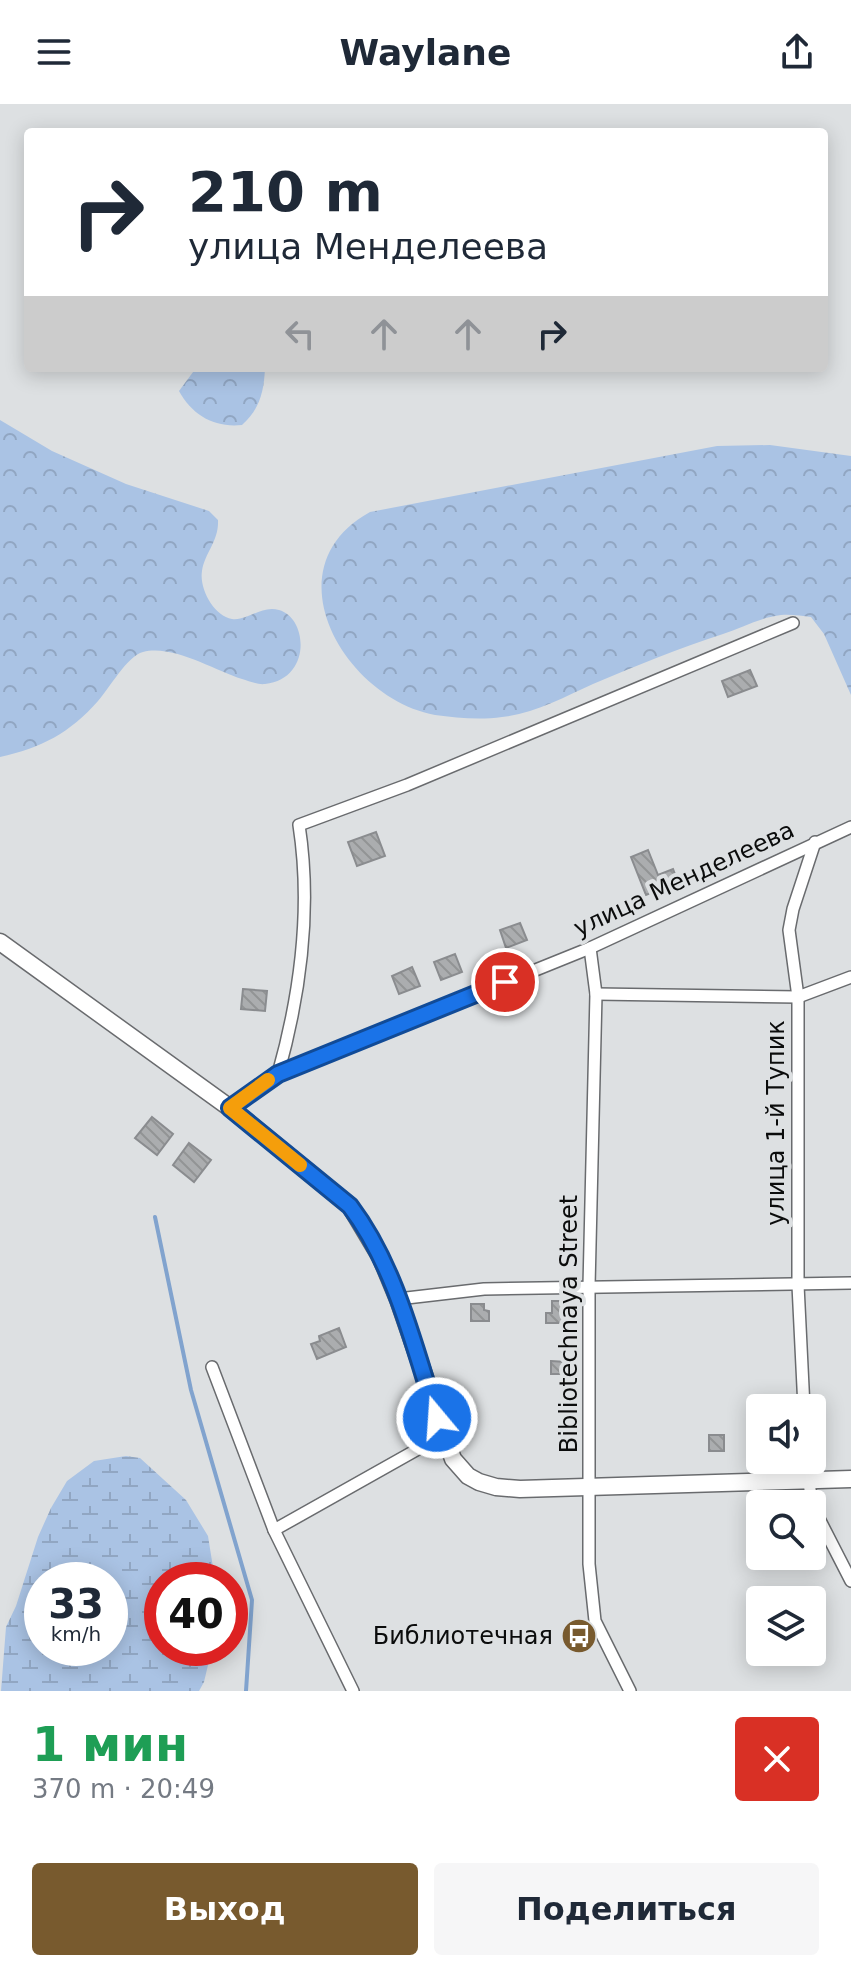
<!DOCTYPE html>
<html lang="ru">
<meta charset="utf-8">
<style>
body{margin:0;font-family:"DejaVu Sans",sans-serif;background:#f6f6f7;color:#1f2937;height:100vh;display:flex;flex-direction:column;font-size:30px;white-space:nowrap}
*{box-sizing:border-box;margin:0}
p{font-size:26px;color:#747a83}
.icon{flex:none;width:44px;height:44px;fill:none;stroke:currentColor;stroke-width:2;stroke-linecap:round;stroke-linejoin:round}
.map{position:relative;height:1587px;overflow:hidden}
.sheet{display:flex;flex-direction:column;background:#fff;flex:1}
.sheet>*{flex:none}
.banner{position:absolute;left:24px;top:24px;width:804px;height:244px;border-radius:8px;box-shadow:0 4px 20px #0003;background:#fff;color:#1f2937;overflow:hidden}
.controls{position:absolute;left:746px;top:1290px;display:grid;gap:16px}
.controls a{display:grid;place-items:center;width:80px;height:80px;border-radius:8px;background:#fff;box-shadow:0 4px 20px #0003;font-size:40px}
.speed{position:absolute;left:24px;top:1458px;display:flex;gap:16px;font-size:40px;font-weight:700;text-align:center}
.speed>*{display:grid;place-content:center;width:104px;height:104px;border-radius:50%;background:#fff;box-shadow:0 4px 20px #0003;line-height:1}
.speed small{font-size:20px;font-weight:400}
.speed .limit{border:12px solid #d22;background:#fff;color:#111}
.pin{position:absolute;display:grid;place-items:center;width:68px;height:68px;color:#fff;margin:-34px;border:4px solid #fff;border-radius:50%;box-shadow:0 2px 8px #0007}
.me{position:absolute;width:88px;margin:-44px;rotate:342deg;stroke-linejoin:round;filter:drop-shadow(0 0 6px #0008)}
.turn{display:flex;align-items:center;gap:28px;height:168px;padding:0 32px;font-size:36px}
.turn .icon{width:104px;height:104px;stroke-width:2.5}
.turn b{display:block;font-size:56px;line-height:68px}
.lanes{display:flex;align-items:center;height:76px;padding:0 32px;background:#0003;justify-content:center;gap:40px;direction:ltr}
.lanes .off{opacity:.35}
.round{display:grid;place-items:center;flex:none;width:84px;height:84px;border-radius:8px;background:#f6f6f7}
.head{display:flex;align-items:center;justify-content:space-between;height:136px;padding:0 32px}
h1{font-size:48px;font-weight:800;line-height:60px;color:#1e9e55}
.cta{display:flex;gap:16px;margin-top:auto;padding:16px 32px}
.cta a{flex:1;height:92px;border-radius:8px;background:#785a2e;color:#fff;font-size:32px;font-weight:800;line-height:92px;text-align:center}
.cta a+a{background:#f6f6f7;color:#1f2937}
header{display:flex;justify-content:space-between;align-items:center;height:104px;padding:0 32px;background:#fff;font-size:36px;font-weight:800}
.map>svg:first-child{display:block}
.forest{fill:url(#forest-crowns)}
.wetland{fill:url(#wetland-marsh);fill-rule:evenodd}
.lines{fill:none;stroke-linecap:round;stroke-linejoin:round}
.stream{stroke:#81a3ce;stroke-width:4}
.building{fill:url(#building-back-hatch);stroke:#8a8c8f;stroke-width:2}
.street-casing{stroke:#696b6e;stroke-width:14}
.secondary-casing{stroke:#696b6e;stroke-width:19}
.street{stroke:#fff;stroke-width:11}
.secondary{stroke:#fff;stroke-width:16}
.route-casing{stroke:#114b97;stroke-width:20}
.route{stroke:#1a73e8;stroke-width:14}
.slow{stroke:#f59e0b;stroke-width:14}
.labels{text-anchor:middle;stroke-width:8;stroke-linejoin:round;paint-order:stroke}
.street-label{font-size:24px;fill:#0b0c0c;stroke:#dde0e2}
.poi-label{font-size:24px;fill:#0b0c0c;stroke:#dde0e2;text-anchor:end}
</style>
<header><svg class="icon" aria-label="menu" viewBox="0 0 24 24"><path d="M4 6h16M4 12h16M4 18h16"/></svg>Waylane<svg class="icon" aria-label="share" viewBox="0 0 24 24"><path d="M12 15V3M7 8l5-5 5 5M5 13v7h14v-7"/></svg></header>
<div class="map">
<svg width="851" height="1587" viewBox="0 0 851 1587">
<defs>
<pattern id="forest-crowns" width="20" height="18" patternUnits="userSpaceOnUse" patternTransform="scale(2)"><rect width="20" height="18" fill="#aac3e4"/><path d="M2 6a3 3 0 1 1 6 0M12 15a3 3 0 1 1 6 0" fill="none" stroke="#91a6c2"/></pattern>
<pattern id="wetland-marsh" width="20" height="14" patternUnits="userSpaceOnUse" patternTransform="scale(2)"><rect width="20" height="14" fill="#aac3e4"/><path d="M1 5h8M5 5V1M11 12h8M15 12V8" fill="none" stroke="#91a6c2"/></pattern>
<pattern id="building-back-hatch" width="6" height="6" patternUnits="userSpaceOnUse" patternTransform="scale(2)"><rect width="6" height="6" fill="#abadaf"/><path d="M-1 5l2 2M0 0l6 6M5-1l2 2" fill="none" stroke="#929495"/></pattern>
</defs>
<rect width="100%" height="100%" fill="#dde0e2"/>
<g class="forest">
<path d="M196 264H265C264 287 260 305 242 321 214 324 192 311 179 287Z"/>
<path d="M0 316 52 347 126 380 209 407 218 416C219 437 205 448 202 467 199 485 214 512 232 515 248 517 261 501 279 506 308 514 312 575 265 580 258 581 249 577 242 575 214 566 172 540 143 548 127 552 109 585 98 597 70 629 41 644 0 653Z"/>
<path d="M770 341 851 352V591L824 530 811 513C802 512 791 510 781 511 762 513 741 524 723 530 679 544 636 562 593 580 564 593 534 610 502 613 481 616 456 614 435 611 345 595 268 464 370 408L717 342Z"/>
</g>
<path class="wetland" d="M126 1352 140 1354 186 1396 208 1432 215 1476H162V1544H212L204 1578 199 1587H1L6 1523 16 1502 38 1433 51 1404 67 1377 94 1357ZM42 1476H110V1544H42Z"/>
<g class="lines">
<polyline class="stream" points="155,1113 191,1286 252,1496 246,1587"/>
</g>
<g class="building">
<polygon points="750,566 757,582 728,593 722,577"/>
<polygon points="376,728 385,752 357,762 348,738"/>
<polygon points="648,746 658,771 673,765 678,778 646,791 631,753"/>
<polygon points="520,819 527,836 506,844 500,826"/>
<polygon points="455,850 462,868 441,876 434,858"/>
<polygon points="412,863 420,882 399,890 392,872"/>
<polygon points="243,885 267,887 265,907 241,905"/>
<polygon points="152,1013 173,1030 157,1051 135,1034"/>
<polygon points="189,1039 211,1056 194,1078 173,1061"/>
<polygon points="552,1197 569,1197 570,1219 546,1219 546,1209 552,1209"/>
<polygon points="471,1200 484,1200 484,1206 489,1207 489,1217 471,1217"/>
<polygon points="339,1224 346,1243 317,1255 311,1240 320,1237 319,1232"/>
<polygon points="551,1257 566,1258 565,1270 551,1270"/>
<polygon points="760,1321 760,1352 752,1352 751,1322"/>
<rect x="709" y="1331" width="15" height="16"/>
</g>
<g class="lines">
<defs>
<g id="street">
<polyline points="590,844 596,890 589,1182 589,1460 595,1517 630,1587"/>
<polyline points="596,890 798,893 851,873"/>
<path d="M278 970C301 888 312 805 299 721L407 681 793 519"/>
<polyline points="230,1004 278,970 590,844 851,723"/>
<polyline points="398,1195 484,1185 851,1179"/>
<polyline points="212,1263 274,1426 353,1587"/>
<polyline points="804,1304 798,1181 798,893 789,826 793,805 815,738"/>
<polyline points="806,1356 812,1400"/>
<polyline points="812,1401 851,1477"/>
<polyline points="274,1426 443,1331"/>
</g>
<polyline id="secondary" points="0,838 230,1004 350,1102 381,1154 398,1195 453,1355 468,1372 479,1378 496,1383 520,1385 851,1375"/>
</defs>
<use href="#street" class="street-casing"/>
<use href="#secondary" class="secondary-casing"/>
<use href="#street" class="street"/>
<use href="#secondary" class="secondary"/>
</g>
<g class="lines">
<defs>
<path id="route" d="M437 1314C414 1243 396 1163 350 1102L230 1004 278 970 505 878"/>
</defs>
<use href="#route" class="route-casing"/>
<use href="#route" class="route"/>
<polyline class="slow" points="268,976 230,1004 300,1061"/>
</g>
<defs>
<symbol id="bus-disc" viewBox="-11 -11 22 22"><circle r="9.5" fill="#785a2e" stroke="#dde0e2"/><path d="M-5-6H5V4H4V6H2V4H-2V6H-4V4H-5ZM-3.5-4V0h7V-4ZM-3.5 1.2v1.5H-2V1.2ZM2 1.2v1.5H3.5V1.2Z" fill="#fff"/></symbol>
</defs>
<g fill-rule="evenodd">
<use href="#bus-disc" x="559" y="1512" width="40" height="40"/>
</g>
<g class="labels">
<g class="street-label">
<text transform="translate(684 775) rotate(-25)" y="8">улица Менделеева</text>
<text transform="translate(776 1019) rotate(-90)" y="8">улица 1-й Тупик</text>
<text transform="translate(569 1220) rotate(-90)" y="8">Bibliotechnaya Street</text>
</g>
<g class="poi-label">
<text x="553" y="1540">Библиотечная</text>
</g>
</g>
</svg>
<div class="controls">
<a><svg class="icon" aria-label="sound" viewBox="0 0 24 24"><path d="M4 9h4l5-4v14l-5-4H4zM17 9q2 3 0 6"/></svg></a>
<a><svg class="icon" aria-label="search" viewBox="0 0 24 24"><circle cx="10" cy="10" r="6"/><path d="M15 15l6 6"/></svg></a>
<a><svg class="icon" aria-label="layers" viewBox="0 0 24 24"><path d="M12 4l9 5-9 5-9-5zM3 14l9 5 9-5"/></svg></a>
</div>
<div class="speed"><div>33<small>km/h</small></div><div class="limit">40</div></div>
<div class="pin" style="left:505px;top:878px;background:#d93025"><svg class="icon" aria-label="arrive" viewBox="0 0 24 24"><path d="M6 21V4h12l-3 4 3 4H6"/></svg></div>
<svg class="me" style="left:437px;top:1314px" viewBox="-20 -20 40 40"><circle r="17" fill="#1a73e8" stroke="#fff" stroke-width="3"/><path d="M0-11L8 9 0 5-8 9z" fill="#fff"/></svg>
<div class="banner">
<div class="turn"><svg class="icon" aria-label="right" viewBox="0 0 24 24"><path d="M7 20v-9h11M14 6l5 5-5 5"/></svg><div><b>210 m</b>улица Менделеева</div></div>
<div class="lanes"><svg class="icon off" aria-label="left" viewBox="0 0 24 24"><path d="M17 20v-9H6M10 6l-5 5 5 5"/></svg><svg class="icon off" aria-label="ahead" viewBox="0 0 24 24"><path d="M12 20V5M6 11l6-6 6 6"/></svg><svg class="icon off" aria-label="ahead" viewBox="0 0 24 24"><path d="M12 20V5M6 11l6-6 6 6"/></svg><svg class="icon" aria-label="right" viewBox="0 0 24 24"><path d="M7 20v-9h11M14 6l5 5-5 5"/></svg></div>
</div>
</div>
<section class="sheet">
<div class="head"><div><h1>1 мин</h1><p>370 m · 20:49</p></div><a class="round" style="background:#d93025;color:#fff"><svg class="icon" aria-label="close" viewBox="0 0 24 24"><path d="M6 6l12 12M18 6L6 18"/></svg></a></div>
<div class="cta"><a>Выход</a><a>Поделиться</a></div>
</section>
